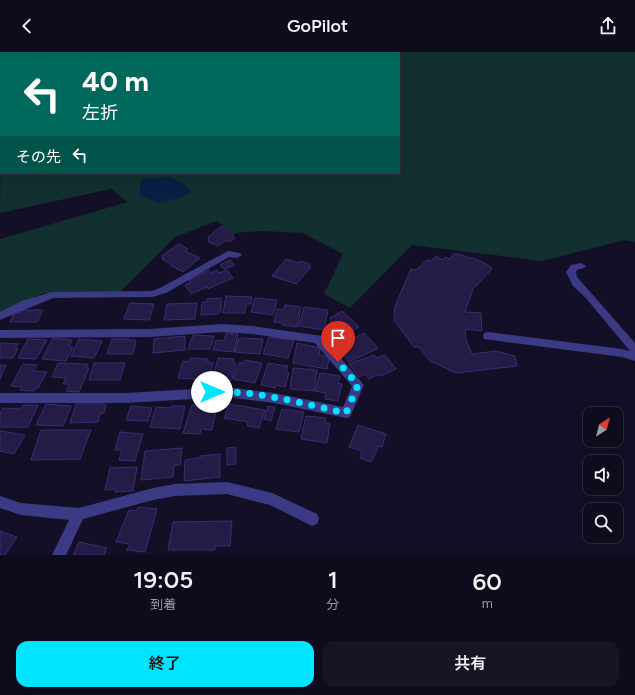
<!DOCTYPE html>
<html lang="ja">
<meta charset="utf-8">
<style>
body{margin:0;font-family:Figtree,"Noto Sans JP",sans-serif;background:#171425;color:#f1f3f6;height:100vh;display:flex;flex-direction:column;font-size:15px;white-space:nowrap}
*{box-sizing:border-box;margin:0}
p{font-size:13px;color:#9b9ba3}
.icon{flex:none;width:22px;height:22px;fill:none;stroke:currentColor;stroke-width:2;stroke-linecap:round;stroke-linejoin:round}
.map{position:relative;height:503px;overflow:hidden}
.side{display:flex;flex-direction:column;background:#0e0b1c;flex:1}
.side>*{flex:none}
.banner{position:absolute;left:0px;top:0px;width:400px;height:122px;box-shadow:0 4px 16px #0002,0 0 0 1px #2e2b3b;background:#00695c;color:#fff;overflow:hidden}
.needle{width:26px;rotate:36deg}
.tools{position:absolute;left:583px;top:355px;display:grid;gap:8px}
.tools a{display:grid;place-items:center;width:40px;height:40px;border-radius:8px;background:#0e0b1c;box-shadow:0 4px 16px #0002,0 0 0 1px #2e2b3b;font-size:20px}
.pin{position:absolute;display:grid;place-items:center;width:34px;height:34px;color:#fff;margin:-41px -17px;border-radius:50% 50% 50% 0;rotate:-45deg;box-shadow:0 0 4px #0007}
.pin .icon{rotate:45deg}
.me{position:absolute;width:44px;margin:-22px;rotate:90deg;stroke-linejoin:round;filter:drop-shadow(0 0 3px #0008)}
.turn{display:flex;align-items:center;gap:14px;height:84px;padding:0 16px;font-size:18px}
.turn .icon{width:52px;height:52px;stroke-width:2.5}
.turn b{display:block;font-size:28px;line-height:34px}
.then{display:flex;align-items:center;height:38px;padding:0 16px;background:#0003;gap:8px;font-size:15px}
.eta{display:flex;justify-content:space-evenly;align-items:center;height:68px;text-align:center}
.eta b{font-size:24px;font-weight:600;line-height:28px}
.primary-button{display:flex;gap:8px;margin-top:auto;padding:8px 16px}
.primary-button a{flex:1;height:46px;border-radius:12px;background:#00e5ff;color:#111;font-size:16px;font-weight:600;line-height:46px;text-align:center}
.primary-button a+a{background:#171425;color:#f1f3f6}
header{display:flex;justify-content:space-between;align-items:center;height:52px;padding:0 16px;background:#0e0b1c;font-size:18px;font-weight:600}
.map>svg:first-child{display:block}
.green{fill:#12302f}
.water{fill:#0a1f44}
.building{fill:#241b47;stroke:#3b2d73}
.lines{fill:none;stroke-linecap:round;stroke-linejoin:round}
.minor{fill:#3d3a85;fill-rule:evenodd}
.route{stroke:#00e5ff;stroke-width:7;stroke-dasharray:0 12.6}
</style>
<header><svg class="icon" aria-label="back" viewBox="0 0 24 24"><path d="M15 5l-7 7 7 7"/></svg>GoPilot<svg class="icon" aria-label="share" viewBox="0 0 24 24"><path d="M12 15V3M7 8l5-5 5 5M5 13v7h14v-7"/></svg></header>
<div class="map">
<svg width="635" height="503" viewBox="0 0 635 503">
<rect width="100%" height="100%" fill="#130f26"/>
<polygon class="green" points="0,0 635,0 635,190 625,188 542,209 412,193 350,256 324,242 343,202 303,181 261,179 234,181 216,169 175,185 119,241 44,241 0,260 0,187 128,150 111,137 0,161 1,47 1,121 399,121 399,1 1,1 1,43"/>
<polygon class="water" points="169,125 183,132 192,140 179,146 159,151 140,144 140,132 142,127"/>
<g class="building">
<polygon points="222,174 234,182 232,184 235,186 230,190 226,188 218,194 209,190 208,185"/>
<polygon points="179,192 188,197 185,199 200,206 183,220 170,213 171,212 162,207 164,206 161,204"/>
<polygon points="454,202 460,202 469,206 473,206 488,213 492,217 473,237 465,260 481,261 482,279 465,277 466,288 472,302 496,299 515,304 517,314 456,321 430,309 419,295 414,295 394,268 395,254 411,217 416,218 427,208 431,209 436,204 443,208 446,205 449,207"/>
<polygon points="286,207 299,211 300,209 309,212 308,214 311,215 296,232 272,224"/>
<polygon points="230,208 235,213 224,217 220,213"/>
<polygon points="209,218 211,221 217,218 219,221 227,218 233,226 208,237 207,235 191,242 185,233 191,230 189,228"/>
<polygon points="226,244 252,245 251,252 246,252 245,261 223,261"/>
<polygon points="221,246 221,260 218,260 218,262 201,263 202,250 207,250 207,247"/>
<polygon points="255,246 277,248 273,263 251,260"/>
<polygon points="130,251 154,252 149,268 124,267"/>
<polygon points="197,251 195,267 164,268 167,252"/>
<polygon points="285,253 301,255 297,275 282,273 282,271 274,270 277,257 283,258"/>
<polygon points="304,255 328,258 324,278 299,274"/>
<polygon points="21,258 43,258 37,270 10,270 14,261 19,261"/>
<polygon points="342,259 359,275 343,284 330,270 332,269 330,266"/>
<polygon points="226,281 238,282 234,300 213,298 216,288 224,289"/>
<polygon points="364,281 378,296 349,310 340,300 348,296 344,291"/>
<polygon points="193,283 214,284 210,297 188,297"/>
<polygon points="185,284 185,298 153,301 154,287"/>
<polygon points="269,285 294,288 288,306 263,302"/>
<polygon points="53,286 72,288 69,294 73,295 66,309 42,307"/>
<polygon points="239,286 263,287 260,302 235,300"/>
<polygon points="28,287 47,288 36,307 18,306"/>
<polygon points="79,287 102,289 94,306 71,304"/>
<polygon points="112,287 129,287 128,288 136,288 133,302 107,302"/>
<polygon points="0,291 18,292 15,297 18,297 13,306 0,306"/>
<polygon points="297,291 320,296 319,303 326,304 329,306 327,317 293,311"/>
<polygon points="374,303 377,306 385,303 396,317 380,324 379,322 369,327 365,322 359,325 349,312"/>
<polygon points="190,306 208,307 208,311 213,311 209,328 178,326 183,309 189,310"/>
<polygon points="218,306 234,307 233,311 236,311 232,327 231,327 229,331 212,329"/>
<polygon points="245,308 262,311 255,331 233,327 239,311 244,311"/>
<polygon points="58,311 88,312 86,316 89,316 79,340 66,339 69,332 63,332 66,326 52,325"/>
<polygon points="94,311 125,311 120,328 89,328"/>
<polygon points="268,311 288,314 286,320 289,321 285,335 276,333 275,336 261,333"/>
<polygon points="23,312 37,313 33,319 47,320 38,336 35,336 34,339 20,338 22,335 11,334"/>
<polygon points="0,313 6,313 0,327"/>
<polygon points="293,316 317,318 314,339 290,337"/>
<polygon points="320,321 340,324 338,331 342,332 338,349 325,347 326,341 315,339"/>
<polygon points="46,352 71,354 63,374 36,373"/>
<polygon points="76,352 103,352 106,353 104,361 100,361 98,370 70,371"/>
<polygon points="229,352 265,358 259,376 247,374 248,370 224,366"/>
<polygon points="23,353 38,353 28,375 0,375 0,362 3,356 20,357"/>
<polygon points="192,353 217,355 212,378 201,377 200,382 183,381"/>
<polygon points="131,354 152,356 148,369 126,368"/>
<polygon points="172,354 185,354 180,377 150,375 156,355 172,356"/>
<polygon points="268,354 275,355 271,369 264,367"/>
<polygon points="282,357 304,360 299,380 276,377"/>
<polygon points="306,364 326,366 325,371 330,372 327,391 301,387"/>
<polygon points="358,373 386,382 382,395 379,394 371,410 360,406 362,399 349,395"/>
<polygon points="41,378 91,378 80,407 31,408"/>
<polygon points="0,379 25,383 14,402 0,399"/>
<polygon points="120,380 143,382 135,409 119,408 122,398 115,398"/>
<polygon points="236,395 236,412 227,413 227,396"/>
<polygon points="182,396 180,413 174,413 173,425 141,428 145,399"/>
<polygon points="220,402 220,425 184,429 185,408 200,406 200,404"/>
<polygon points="137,415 133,439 115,440 116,437 105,438 110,416"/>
<polygon points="138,455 157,457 145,500 127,498 130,492 116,490 129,458 137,459"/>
<polygon points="232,469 230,494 215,494 215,498 168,498 173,470"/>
<polygon points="0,479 17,485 5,503 0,503"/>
<polygon points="79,490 107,496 104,503 73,503"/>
</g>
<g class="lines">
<g class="minor">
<polygon points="228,199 240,201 242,203 237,206 229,205 166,241 152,245 53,246 0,268 0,260 22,249 52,240 152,239 160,236"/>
<polygon points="581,211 586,214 584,216 577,218 576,220 577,225 635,291 635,309 622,305 484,287 483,284 484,281 488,280 622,297 630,299 585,245 573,234 566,220 571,213"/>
<polygon points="222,272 253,274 322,284 364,333 350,365 346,366 274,351 227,345 126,351 0,351 0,341 126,341 227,335 274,341 343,355 352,334 315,291 253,282 222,280 149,285 0,286 0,278 149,277"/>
<polygon points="227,430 272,441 317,462 319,467 317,472 312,474 270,453 227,442 175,444 153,448 83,467 66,503 52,503 69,468 21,463 0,456 0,444 21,451 79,456 153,436 175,432"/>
</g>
</g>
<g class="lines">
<path class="route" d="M212 340C257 338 303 352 346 361L358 333 338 310"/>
</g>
</svg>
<div class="tools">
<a><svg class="needle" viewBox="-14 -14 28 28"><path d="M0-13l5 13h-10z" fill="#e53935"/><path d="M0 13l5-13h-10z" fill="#9b9ba3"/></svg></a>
<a><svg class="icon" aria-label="sound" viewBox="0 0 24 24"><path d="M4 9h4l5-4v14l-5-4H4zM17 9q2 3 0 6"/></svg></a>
<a><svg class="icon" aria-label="search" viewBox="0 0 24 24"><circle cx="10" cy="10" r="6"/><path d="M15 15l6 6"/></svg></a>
</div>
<div class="pin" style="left:338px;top:310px;background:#d93025"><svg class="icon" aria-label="arrive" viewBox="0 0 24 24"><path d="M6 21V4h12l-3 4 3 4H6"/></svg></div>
<svg class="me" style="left:212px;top:340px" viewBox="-20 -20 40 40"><circle r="19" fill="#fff"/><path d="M0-13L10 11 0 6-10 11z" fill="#00e5ff"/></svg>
<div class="banner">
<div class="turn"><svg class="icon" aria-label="left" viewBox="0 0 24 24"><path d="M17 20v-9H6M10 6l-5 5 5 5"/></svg><div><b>40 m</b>左折</div></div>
<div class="then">その先<svg class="icon" aria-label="left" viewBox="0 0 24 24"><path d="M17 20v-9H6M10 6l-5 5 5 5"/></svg></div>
</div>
</div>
<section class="side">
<div class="eta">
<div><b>19:05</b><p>到着</p></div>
<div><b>1</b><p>分</p></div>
<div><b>60</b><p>m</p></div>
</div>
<div class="primary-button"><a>終了</a><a>共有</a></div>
</section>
